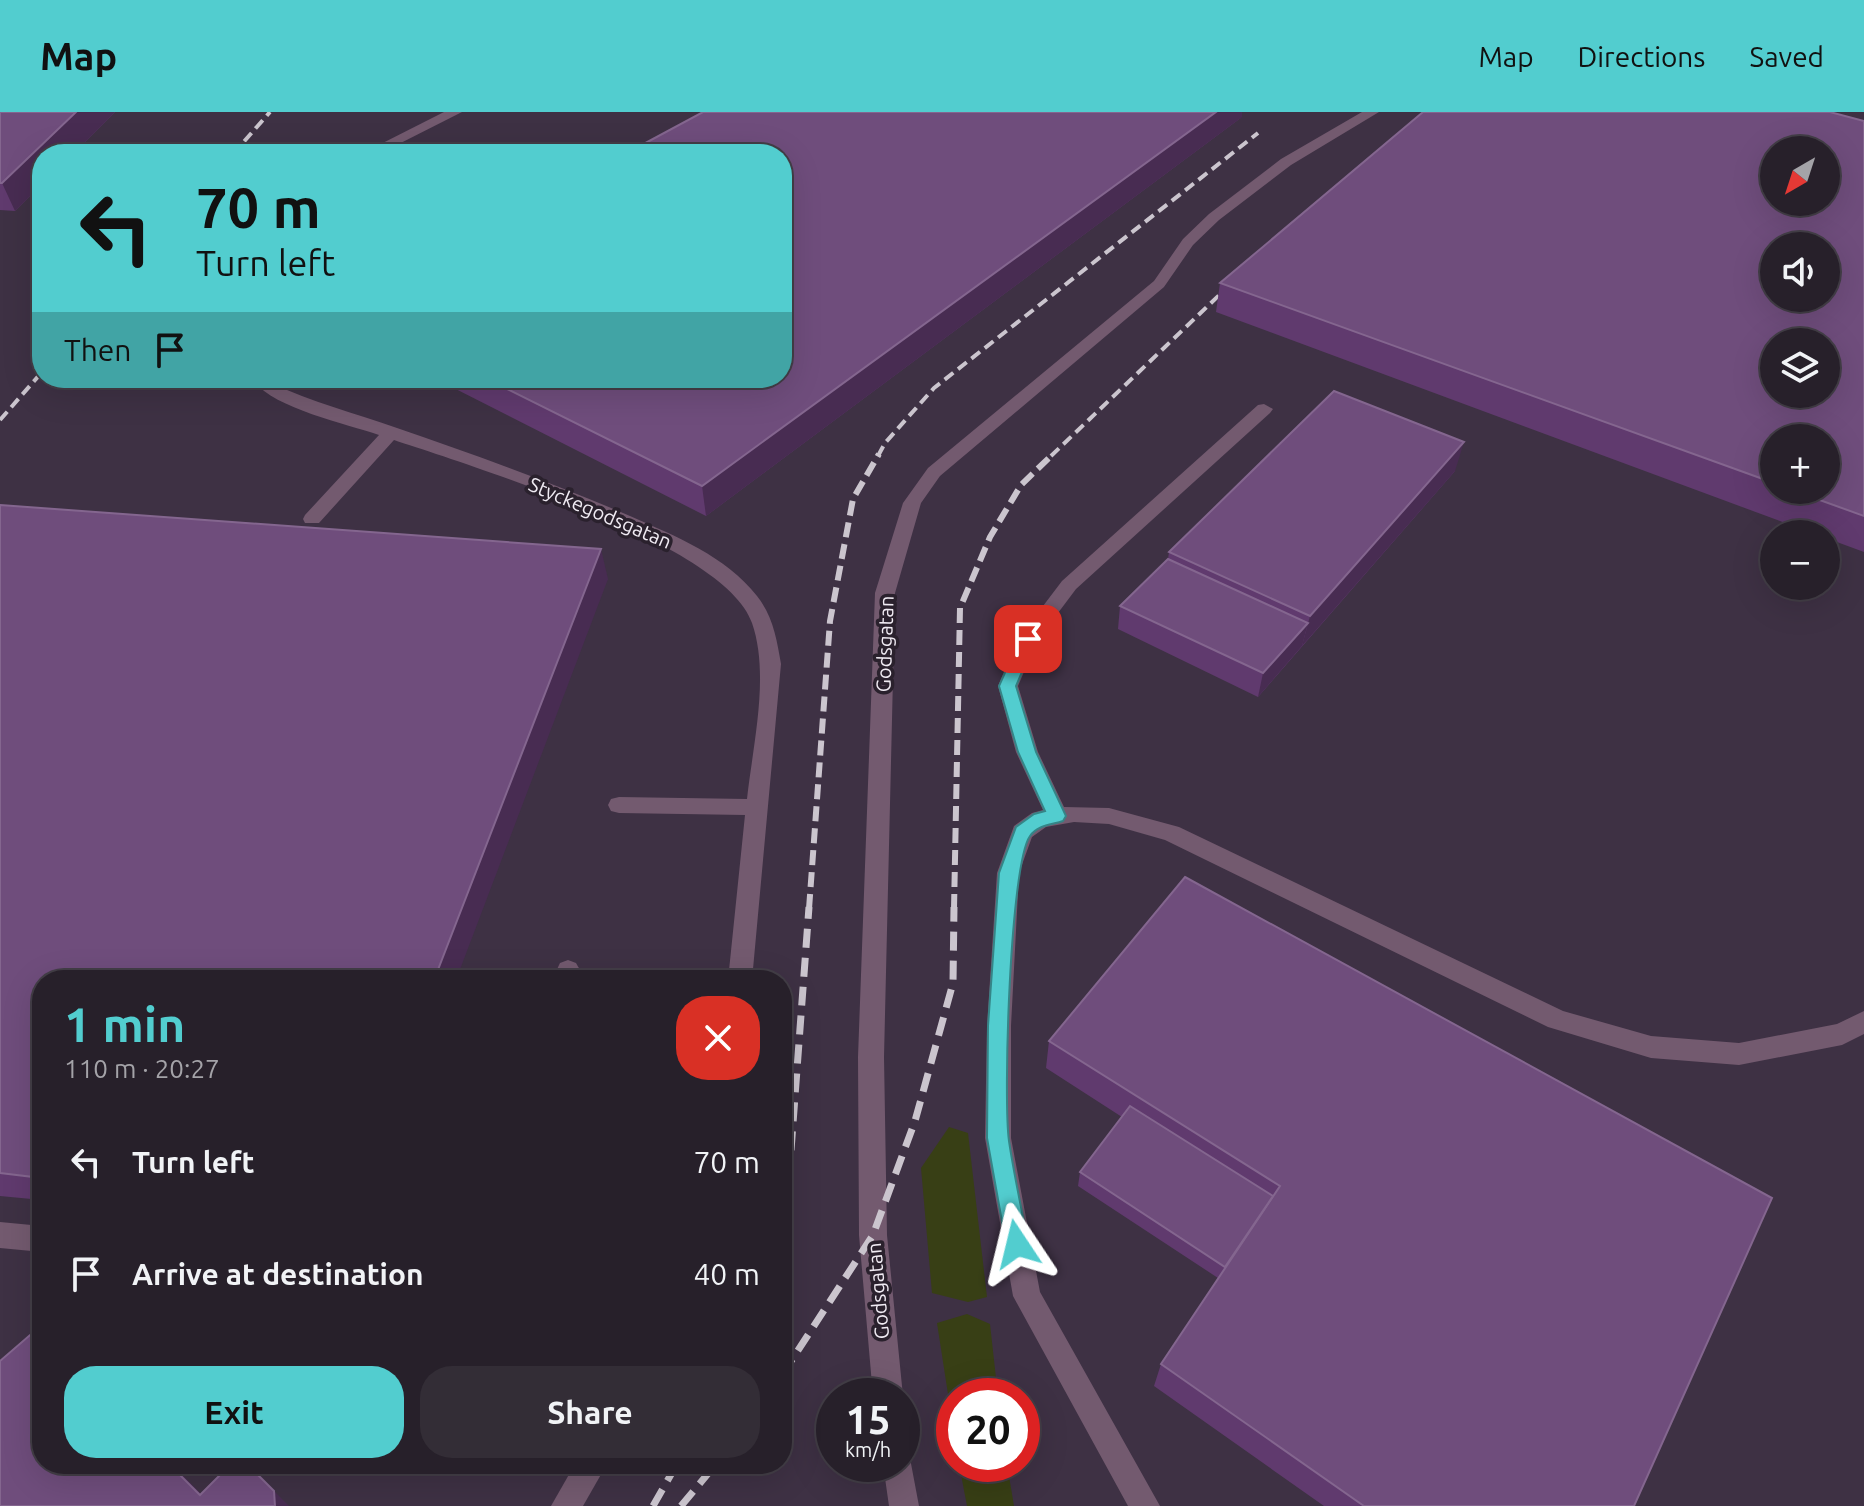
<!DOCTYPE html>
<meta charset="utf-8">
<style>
body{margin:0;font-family:Ubuntu,sans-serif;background:#332d36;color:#f1f3f6;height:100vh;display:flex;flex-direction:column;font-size:30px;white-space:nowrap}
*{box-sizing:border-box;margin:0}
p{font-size:26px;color:#a4a3a8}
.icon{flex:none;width:44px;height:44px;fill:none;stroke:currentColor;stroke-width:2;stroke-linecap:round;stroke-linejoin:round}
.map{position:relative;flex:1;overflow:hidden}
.side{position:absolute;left:32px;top:858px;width:760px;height:504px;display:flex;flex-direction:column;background:#27202a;border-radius:32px;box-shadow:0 8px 32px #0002,0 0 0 2px #433e47}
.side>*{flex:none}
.guide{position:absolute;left:32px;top:32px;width:760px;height:244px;border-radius:32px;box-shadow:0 8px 32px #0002,0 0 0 2px #433e47;background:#52cdcf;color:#111;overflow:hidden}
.needle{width:52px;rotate:219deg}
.fabs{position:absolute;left:1760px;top:24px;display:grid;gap:16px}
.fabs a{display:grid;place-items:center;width:80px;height:80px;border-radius:50%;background:#27202a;box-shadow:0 8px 32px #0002,0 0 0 2px #433e47;font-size:40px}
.speed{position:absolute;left:816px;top:1266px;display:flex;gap:16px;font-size:40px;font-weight:700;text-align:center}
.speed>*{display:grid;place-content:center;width:104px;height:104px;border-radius:50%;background:#27202a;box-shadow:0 8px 32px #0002,0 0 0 2px #433e47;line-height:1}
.speed small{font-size:20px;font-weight:400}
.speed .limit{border:12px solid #d22;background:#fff;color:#111}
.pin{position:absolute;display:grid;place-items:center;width:68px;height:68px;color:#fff;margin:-34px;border-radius:16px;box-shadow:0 4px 12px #0006}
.me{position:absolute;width:88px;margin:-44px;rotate:350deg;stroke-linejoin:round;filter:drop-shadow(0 0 6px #0008)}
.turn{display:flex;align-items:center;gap:28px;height:168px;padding:0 32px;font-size:36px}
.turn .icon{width:104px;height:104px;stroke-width:2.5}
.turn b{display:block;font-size:56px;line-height:68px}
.then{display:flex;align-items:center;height:76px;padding:0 32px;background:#0003;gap:16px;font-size:30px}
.round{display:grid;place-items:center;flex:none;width:84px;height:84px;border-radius:32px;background:#332d36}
.overview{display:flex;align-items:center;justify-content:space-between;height:136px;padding:0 32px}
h1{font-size:48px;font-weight:700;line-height:60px;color:#52cdcf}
.primary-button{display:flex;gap:16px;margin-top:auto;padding:16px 32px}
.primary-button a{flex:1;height:92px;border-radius:32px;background:#52cdcf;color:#111;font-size:32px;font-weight:700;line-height:92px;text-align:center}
.primary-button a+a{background:#332d36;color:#f1f3f6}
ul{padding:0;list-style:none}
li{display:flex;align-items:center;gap:24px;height:112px;padding:0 32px}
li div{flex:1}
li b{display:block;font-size:30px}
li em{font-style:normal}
header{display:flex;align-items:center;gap:48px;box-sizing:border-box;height:112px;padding:0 40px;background:#52cdcf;color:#111}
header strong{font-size:38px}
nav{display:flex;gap:44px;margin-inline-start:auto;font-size:28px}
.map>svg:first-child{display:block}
.built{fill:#3e3144;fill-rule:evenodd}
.green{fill:#383f15}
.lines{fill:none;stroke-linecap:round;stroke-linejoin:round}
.service{fill:#735a6f;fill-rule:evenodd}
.minor{fill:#735a6f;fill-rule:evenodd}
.rail-far2{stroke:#cbc5ce;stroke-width:4;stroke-dasharray:11 6;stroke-linecap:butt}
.rail-far1{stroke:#cbc5ce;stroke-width:6;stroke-dasharray:15 7;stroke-linecap:butt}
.rail{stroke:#cbc5ce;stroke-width:7;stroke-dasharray:19 10;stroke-linecap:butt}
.wall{fill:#603a6e;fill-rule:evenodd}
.shaded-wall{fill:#482c52}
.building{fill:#6f4d7c;stroke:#84668f;stroke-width:2;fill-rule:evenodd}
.route{fill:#52cdcf;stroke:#358587;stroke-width:2}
.labels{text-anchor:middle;stroke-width:7;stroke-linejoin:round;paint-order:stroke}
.street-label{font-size:20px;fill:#f0ebf3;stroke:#2a212d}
</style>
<header>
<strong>Map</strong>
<nav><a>Map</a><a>Directions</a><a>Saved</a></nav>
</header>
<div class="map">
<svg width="1864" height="1394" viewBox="0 0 1864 1394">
<rect width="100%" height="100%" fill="#342b38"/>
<path class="built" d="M0 0H1864V1394H0ZM1774 38H1826V90H1774ZM42 42H782V266H42ZM1774 134H1826V186H1774ZM1774 230H1826V282H1774ZM1774 326H1826V378H1774ZM1774 422H1826V474H1774ZM42 868H782V1352H42ZM834 1284H902V1352H834ZM954 1284H1022V1352H954Z"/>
<g class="green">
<polygon points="949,1015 968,1021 987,1185 968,1190 932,1181 921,1056"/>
<polygon points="967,1202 990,1212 998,1284 954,1284 954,1321 937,1211"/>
<polygon points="959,1352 1007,1352 1014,1394 967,1394"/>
</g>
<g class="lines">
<g class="service">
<polygon points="444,0 462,0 379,42 361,42"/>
<path d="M252 266H268L271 271C312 290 354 301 397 316 475 343 554 371 630 404 675 424 726 444 757 484 773 504 777 528 781 552L752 868H728L745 703 619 701 611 699 608 693 611 687 619 685 747 687C753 632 770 563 752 511 726 433 472 354 394 328L319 411H305L303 407 305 403 379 323C345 311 270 296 252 266Z"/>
<polygon points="1264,292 1273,297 1270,301 1076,477 1037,529 1018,574 1038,640 1064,695 1109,696 1179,715 1563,899 1651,924 1739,931 1837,912 1864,899 1864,922 1842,933 1739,953 1651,946 1548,915 1165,728 1109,712 1074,710 1046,715 1032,725 1019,761 1011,914 1011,1026 1040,1180 1160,1394 1128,1394 1013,1184 985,1026 987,914 997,761 1014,714 1032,701 1043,698 1016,640 998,574 1018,527 1062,469 1258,293"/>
<polygon points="568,848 576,851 580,858 576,868 552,868 560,851"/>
<polygon points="0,1110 42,1114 42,1140 0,1136"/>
<polygon points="575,1352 607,1352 583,1394 551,1394"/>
</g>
<g class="minor">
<polygon points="1362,0 1379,0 1291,53 1219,108 1193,133 1164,175 940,364 921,391 895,481 884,945 887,1123 903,1284 873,1284 859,1123 858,945 875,481 903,391 928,356 1154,169 1183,127 1209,102 1281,47"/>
<polygon points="902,1339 909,1341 919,1394 889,1394 883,1352 902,1352"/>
</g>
<g class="rail-far2">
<polyline points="233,42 270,0"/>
<polyline points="0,308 42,260"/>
<polyline points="878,344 885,331 934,276 1258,21"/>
<polyline points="1051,344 1235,168"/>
</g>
<g class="rail-far1">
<polyline points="809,797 830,509 853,387 879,342"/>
<polyline points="954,797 960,496 990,425 1021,373 1053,342"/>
</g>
<g class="rail">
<polyline points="782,1095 788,1079 809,795"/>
<polyline points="782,1263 873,1123 915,1009 953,871 954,795"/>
<polyline points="653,1394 677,1352"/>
<polyline points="681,1394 716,1352"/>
</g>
</g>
<g class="wall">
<polygon points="0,0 115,0 73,42 42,42 42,72 15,99 0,98"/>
<polygon points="1242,5 706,404 434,266 782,266"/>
<path d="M1864 9V440L1826 426V422H1815L1216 200 1220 171ZM1774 326 1826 378H1774Z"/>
<polygon points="1455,359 1258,585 1118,517 1120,494 1168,447 1169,440"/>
<polygon points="0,393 608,467 42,868 42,1088 0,1084"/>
<polygon points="1185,765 1634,1394 1324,1394 1154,1274 1161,1252 1218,1166 1078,1074 1080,1060 1122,1005 1046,956 1049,929"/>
</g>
<g class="shaded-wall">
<polygon points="76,0 115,0 73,42 42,42 42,72 15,99 2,71"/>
<polygon points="1216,0 1242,0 1242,5 706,404 702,374"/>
<polygon points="1464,330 1455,359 1302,534 1310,504"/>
<polygon points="601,437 608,467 456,868 434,868"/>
<polygon points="1308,511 1302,534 1258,585 1263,561"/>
<polygon points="169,1352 172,1352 213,1394 200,1383"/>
<polygon points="274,1379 289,1394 275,1394"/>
</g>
<g class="building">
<polygon points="0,0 76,0 2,71 0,71"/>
<polygon points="703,0 1216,0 702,374 485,266 782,266 782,42 625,42"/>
<path d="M1423 0H1830L1864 9V404L1792 378H1826V326H1774V371L1220 171ZM1774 38H1826V90H1774ZM1774 134H1826V186H1774ZM1774 230H1826V282H1774Z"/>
<polygon points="1334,279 1464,330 1310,504 1169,440"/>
<polygon points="0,393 601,437 434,868 42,868 42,1066 0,1061"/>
<polygon points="1168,447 1308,511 1263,561 1120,494"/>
<polygon points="1185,765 1772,1086 1634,1394 1364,1394 1161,1252 1280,1074 1049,929"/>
<polygon points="1130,994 1273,1084 1225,1155 1080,1060"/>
<polygon points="37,1217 42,1222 42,1352 169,1352 200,1383 231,1352 247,1352 274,1379 275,1394 0,1394 0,1249"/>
</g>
<path class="route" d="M1028 521 1036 527 1016 574 1036 640 1066 704 1063 709C1051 713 1038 713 1030 724 1010 752 1003 987 1009 1029 1014 1063 1022 1098 1028 1132L1025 1139 1017 1142 1009 1139 1006 1132 987 1026 988 914 999 761 1016 715 1034 702 1045 699 1018 640 999 574 1020 527Z"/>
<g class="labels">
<g class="street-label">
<text transform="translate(600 401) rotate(23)" y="7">Styckegodsgatan</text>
<text transform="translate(885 532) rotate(-88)" y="7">Godsgatan</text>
<text transform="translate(878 1179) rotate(-95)" y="7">Godsgatan</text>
</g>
</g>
</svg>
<div class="fabs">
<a><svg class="needle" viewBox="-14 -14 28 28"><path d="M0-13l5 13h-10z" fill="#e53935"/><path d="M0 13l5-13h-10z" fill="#a4a3a8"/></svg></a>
<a><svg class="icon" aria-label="sound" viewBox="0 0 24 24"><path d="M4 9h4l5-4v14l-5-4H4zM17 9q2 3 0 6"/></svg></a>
<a><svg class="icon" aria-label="layers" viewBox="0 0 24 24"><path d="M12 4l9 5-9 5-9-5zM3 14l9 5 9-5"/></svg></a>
<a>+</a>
<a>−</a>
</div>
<div class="speed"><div>15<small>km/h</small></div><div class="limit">20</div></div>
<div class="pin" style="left:1028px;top:527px;background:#d93025"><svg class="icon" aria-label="arrive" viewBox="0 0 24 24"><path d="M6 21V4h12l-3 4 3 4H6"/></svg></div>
<svg class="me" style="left:1017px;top:1132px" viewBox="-20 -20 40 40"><path d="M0-17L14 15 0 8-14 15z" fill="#52cdcf" stroke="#fff" stroke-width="4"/></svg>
<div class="guide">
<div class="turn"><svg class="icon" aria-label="left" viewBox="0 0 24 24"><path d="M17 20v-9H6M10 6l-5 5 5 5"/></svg><div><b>70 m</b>Turn left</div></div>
<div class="then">Then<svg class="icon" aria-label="arrive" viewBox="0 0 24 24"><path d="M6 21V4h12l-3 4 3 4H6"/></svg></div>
</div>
<section class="side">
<div class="overview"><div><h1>1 min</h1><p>110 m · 20:27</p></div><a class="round" style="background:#d93025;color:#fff"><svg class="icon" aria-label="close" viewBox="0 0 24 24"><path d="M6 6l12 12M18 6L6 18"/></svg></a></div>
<ul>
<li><svg class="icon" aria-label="left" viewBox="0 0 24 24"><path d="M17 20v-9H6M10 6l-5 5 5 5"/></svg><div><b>Turn left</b></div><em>70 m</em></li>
<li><svg class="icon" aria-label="arrive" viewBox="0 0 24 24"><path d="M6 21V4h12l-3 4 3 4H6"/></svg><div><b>Arrive at destination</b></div><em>40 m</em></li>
</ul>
<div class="primary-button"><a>Exit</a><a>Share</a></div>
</section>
</div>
